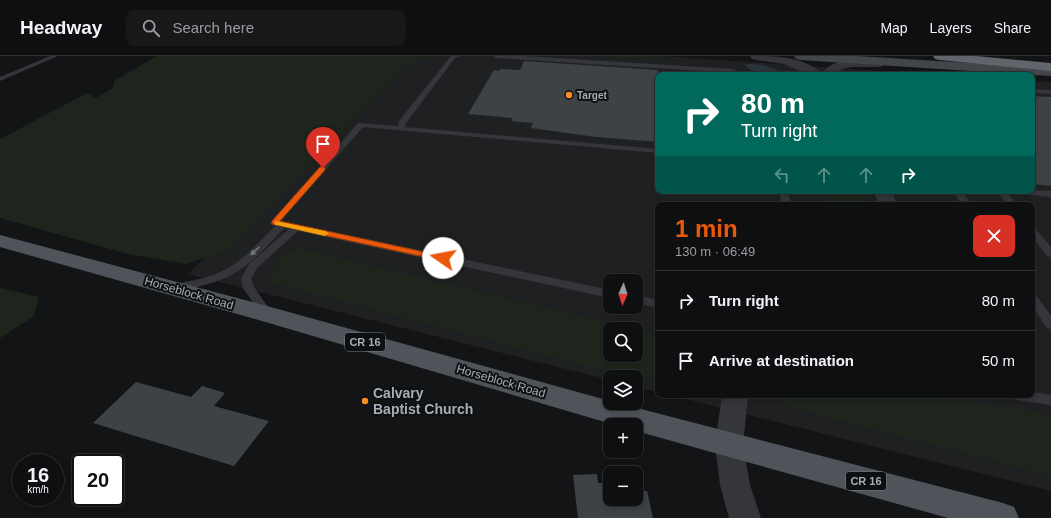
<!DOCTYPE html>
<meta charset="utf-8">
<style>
body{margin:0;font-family:Arial,sans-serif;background:#171819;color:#f1f3f6;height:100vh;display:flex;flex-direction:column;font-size:15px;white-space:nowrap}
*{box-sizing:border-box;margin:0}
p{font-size:13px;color:#9b9c9f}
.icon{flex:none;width:22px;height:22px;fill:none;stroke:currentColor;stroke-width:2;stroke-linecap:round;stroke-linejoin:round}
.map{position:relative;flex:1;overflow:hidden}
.sheet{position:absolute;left:655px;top:146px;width:380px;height:196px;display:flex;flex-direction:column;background:#0e0f10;border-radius:8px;box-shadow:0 2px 6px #0003,0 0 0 1px #2e2f30}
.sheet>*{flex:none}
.banner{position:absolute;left:655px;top:16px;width:380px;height:122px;border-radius:8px;box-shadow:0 2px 6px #0003,0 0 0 1px #2e2f30;background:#00695c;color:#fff;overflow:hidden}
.needle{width:26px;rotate:183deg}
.buttons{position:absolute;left:603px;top:218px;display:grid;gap:8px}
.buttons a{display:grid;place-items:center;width:40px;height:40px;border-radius:8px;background:#0e0f10;box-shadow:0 2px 6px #0003,0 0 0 1px #2e2f30;font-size:20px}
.speed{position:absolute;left:12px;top:398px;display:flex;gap:8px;font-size:20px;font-weight:700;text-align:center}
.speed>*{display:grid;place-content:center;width:52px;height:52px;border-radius:50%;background:#0e0f10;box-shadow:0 2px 6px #0003,0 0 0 1px #2e2f30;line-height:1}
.speed small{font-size:10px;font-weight:400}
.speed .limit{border:2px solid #111;border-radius:6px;background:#fff;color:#111}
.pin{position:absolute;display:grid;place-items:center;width:34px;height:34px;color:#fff;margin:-41px -17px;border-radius:50% 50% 50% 0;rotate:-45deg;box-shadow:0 0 4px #0007}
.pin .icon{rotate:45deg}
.me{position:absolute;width:44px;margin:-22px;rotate:282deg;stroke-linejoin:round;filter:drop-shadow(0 0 3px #0008)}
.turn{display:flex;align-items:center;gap:14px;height:84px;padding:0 20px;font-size:18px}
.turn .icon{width:52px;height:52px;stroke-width:2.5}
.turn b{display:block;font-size:28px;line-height:34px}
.lanes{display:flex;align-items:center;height:38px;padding:0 20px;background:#0003;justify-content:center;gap:20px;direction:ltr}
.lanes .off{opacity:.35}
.round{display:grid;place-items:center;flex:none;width:42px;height:42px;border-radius:8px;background:#171819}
.overview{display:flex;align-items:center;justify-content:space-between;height:68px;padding:0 20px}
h1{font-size:24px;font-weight:700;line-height:30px;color:#ea580c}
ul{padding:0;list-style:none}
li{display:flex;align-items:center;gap:12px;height:60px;padding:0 20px;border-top:1px solid #2e2f30}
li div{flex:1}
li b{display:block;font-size:15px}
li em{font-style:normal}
header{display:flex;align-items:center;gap:24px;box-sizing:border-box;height:56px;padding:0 20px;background:#0e0f10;border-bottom:1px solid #2e2f30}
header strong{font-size:19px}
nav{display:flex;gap:22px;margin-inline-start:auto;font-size:14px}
.search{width:280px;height:36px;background:#171819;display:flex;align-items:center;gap:10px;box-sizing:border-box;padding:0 14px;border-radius:8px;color:#9b9c9f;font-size:15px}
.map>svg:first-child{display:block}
.built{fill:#1f2022;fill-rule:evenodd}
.green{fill:#1e251d}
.water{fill:#29353a}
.building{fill:#3f4245}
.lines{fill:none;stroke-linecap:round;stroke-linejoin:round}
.lane{fill:#34363a;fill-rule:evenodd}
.street{fill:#34363a;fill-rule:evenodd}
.secondary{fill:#42464b;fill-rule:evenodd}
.primary{fill:#50545a;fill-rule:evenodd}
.highway{fill:#60656c;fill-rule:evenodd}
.oneway{fill:#72777e}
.route{fill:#ea580c;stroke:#983908}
.slow{fill:#f59e0b}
.poi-dot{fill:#f88e28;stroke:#0e0f10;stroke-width:1.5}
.labels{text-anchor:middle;stroke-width:4;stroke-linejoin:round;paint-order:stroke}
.far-poi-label{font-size:10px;font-weight:bold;fill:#a5adb6;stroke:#0e0f10;text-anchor:start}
.shield{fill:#0e0f10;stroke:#787e84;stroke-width:1}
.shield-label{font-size:11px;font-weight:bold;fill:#a5adb6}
.street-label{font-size:12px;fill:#a5adb6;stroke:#0e0f10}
.near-poi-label{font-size:14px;font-weight:bold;fill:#a5adb6;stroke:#0e0f10;text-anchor:start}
</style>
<header>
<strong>Headway</strong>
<div class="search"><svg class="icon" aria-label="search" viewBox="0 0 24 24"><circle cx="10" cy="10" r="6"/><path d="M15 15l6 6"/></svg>Search here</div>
<nav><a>Map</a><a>Layers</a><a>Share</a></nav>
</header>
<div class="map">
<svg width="1051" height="462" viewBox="0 0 1051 462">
<rect width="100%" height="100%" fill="#131415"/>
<path class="built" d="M410 0H660L941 19H658V135H1032V25L1051 26V435L669 339H1032V149H658V336L636 331V321H610V324L188 218ZM610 225H636V251H610ZM610 273H636V299H610Z"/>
<g class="green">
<polygon points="157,0 431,0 424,4 405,11 226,195 186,208 128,198 0,162 0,83 87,37 96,42 113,32 114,25"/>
<polygon points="580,0 667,0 662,3"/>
<polygon points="818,135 861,135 873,149 824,149"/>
<polygon points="298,192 633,273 610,273 610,299 636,299 636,274 658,279 658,322 651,327 636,323 636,321 628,321 269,226 277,203"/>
<polygon points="0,232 39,241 34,260 0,282"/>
<polygon points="781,339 943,339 956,344 1033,355 1051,362 1051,420 785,350"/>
</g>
<path class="water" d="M749 8C764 8 774 12 787 19 774 19 754 20 745 9Z"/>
<g class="building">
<polygon points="524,5 658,14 658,86 596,81 531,72 533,67 511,65 513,62 468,58 494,14 499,15 500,13 520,14"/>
<polygon points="1032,40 1051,41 1051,130 1032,128"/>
<polygon points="136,326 191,341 202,330 225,337 214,350 269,365 234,410 93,367"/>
<polygon points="597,418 598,427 610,427 610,443 636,443 636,435 647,435 653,462 578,462 573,419"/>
</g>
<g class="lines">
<g class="lane">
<polygon points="50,0 58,0 0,25 0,21"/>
<path d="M451 0H460L455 2 406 67 405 71 658 93V97L363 71 281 165 610 234V242L298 175 257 212 251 223 254 231 273 258 271 261H263L243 232 241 223 249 208 289 173 284 172C267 190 249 212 225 222 209 229 191 232 174 236L170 235 168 232 170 229C186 225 203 224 218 217 241 208 258 187 275 170L272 169 270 167 272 165 358 67 398 70 399 65Z"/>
<polygon points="493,0 524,0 733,13 745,19 737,19 732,17 496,2"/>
<polygon points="1032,33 1051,34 1051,38 1032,37"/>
<polygon points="1032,134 1051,135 1051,141 1019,138 1015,135 1032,135"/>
<polygon points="779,135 787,135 792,149 782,149"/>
<polygon points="953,135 962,135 972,149 962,149"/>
<polygon points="997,135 1006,135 1017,149 1007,149"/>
<polygon points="1032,171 1035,172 1051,191 1051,201 1047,200 1032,180"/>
<polygon points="1032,238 1036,239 1051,260 1051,273 1047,272 1032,250"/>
<polygon points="636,239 658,244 658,252 636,247"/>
<polygon points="1032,336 1051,339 1051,349 1017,344 1012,343 1010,339 1032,339"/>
</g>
<g class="street">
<path d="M750 0C776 0 801 0 822 17 836 0 859 3 879 3L883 4 885 7 883 10 879 11H851L842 13 834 19H808L784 8 756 4 752 3Z"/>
<polygon points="873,135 891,135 898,149 880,149"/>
<polygon points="722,339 748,339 743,389 750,429 761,462 729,462 720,429 715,389"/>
</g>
<polygon class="secondary" points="794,0 857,0 1051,12 1051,20 800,4 796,3"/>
<polygon class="primary" points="0,179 267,250 610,345 610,347 618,347 1003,447 1014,451 1019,462 948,462 636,375 636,369 615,369 262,265 0,191"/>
<polygon class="highway" points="933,0 976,0 1051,7 1051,15 939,4 935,3"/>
</g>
<defs><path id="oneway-solid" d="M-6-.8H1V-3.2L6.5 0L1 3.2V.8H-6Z"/></defs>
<use class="oneway" href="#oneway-solid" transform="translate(255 195) rotate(137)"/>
<polygon class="route" points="323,110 325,111 325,114 280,165 443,200 446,200 447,202 446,204 443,205 272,168 272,165 320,111"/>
<polygon class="slow" points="275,165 325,175 329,177 325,180 277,169 275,169"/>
<g class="poi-dot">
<circle cx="569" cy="39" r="4"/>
<circle cx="365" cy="345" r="4"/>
</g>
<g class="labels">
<g class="far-poi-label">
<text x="577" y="43">Target</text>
</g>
<g class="shield">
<rect x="345" y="277" width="40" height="18" rx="3"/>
<rect x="846" y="416" width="40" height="18" rx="3"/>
</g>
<g class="shield-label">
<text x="365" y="290">CR 16</text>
<text x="866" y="429">CR 16</text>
</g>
<g class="street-label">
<text transform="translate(189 237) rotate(16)" y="4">Horseblock Road</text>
<text transform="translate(501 325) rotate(16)" y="4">Horseblock Road</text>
</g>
<g class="near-poi-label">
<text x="373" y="342">Calvary<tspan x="373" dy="16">Baptist Church</tspan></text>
</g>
</g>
</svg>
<div class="buttons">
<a><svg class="needle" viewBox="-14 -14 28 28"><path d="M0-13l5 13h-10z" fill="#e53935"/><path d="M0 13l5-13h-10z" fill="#9b9c9f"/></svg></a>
<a><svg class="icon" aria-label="search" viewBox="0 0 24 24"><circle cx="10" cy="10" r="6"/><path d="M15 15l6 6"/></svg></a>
<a><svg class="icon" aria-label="layers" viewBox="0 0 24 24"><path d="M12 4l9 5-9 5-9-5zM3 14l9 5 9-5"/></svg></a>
<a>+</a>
<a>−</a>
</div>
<div class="speed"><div>16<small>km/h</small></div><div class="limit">20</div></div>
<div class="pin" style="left:323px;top:112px;background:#d93025"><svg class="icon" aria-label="arrive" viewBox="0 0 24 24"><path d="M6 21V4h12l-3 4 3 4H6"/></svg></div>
<svg class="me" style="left:443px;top:202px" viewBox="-20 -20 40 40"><circle r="19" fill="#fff"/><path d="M0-13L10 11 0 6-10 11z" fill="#ea580c"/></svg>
<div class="banner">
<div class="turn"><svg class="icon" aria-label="right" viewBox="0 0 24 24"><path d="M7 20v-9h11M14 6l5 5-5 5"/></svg><div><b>80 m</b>Turn right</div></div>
<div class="lanes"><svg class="icon off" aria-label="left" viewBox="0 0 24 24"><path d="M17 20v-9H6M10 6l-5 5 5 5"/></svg><svg class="icon off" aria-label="ahead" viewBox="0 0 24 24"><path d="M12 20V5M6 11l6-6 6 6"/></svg><svg class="icon off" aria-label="ahead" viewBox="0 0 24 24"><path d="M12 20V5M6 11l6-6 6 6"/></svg><svg class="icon" aria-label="right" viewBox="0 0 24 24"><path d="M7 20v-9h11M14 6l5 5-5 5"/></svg></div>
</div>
<section class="sheet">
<div class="overview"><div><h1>1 min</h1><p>130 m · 06:49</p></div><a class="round" style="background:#d93025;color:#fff"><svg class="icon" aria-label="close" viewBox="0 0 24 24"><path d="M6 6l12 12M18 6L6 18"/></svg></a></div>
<ul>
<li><svg class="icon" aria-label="right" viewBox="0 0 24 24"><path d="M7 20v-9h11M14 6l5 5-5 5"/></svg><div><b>Turn right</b></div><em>80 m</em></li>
<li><svg class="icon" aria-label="arrive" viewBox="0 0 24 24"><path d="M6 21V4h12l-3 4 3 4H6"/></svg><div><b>Arrive at destination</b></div><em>50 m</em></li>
</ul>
</section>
</div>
